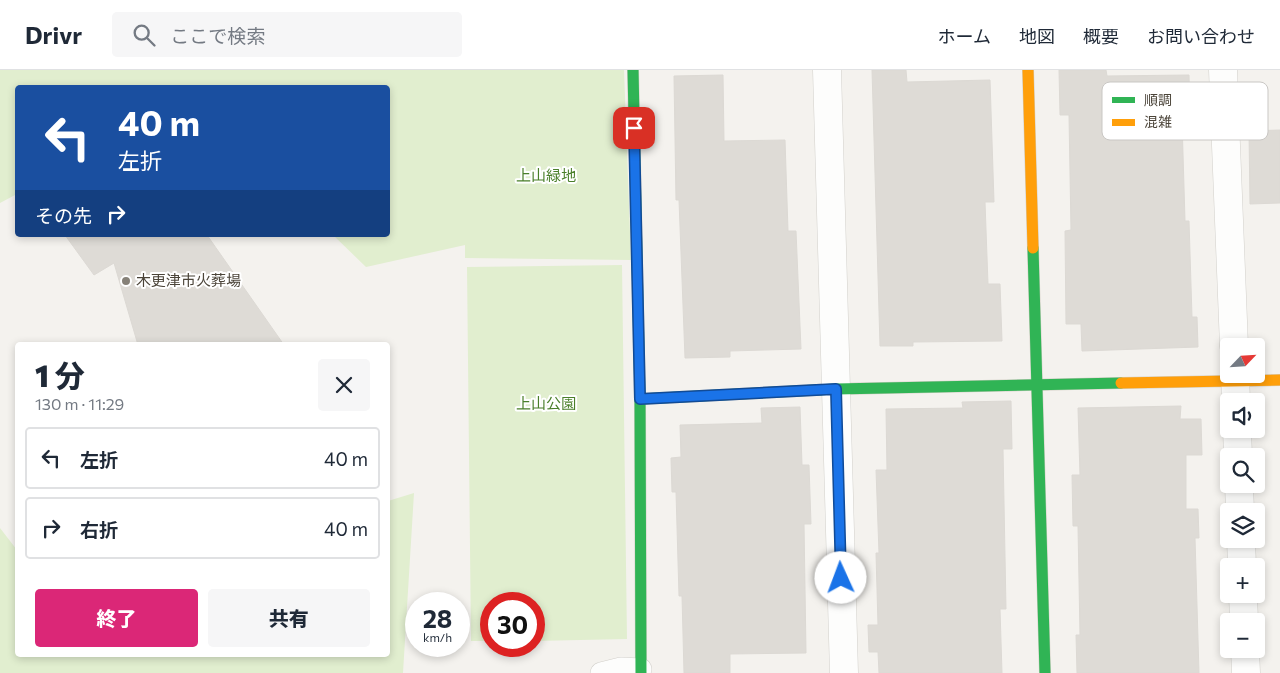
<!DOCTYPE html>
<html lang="ja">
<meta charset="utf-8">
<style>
body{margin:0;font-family:Commissioner,"Noto Sans JP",sans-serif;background:#f6f6f7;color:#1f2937;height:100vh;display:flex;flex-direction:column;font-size:19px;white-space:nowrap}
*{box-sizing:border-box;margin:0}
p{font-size:16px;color:#747a83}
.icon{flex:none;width:28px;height:28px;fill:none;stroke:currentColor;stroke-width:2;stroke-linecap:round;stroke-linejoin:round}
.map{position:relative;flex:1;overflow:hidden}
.side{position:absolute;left:15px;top:272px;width:375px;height:315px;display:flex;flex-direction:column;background:#fff;border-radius:5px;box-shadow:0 2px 8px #0003}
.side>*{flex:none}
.hud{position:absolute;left:15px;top:15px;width:375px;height:152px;border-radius:5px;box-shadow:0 2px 8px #0003;background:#1a4fa0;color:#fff;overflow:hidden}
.needle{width:32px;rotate:65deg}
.buttons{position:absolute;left:1220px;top:268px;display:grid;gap:10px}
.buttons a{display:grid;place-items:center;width:45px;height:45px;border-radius:5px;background:#fff;box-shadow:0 2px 8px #0003;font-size:25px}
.speed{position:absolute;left:405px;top:522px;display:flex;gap:10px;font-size:25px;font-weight:700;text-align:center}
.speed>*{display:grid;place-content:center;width:65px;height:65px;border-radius:50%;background:#fff;box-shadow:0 2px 8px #0003;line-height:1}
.speed small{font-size:12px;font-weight:400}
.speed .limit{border:8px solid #d22;background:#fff;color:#111}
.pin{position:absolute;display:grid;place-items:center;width:42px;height:42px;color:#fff;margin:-21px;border-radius:10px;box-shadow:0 2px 8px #0006}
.me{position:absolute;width:55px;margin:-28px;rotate:358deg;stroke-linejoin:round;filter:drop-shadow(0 0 4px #0008)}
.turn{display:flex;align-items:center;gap:18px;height:105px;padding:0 20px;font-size:22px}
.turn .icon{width:65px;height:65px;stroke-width:2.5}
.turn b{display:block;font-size:35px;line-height:42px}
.then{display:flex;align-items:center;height:48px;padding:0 20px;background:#0003;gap:10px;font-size:19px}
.round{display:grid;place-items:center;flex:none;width:52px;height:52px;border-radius:5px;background:#f6f6f7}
.summary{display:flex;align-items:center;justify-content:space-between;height:85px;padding:0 20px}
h1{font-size:30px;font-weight:800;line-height:38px}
.action{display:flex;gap:10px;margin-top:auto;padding:10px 20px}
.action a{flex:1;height:58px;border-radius:5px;background:#db2777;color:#fff;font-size:20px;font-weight:800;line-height:58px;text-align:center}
.action a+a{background:#f6f6f7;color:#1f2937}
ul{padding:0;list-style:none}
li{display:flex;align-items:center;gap:15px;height:62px;margin:0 10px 8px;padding:0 10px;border:2px solid #e0e1e3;border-radius:5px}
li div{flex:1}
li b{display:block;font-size:19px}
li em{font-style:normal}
header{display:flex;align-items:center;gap:30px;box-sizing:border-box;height:70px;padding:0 25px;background:#fff;border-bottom:1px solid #e0e1e3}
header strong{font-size:24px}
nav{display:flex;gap:28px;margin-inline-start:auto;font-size:18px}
.search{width:350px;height:45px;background:#f6f6f7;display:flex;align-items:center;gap:12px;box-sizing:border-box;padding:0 18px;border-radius:5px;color:#747a83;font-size:19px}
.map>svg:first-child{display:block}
.green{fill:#e1eecf}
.building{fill:#dedbd6;stroke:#dcd9d4}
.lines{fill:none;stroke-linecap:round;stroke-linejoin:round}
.lane-casing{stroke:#d2d0cb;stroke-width:22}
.street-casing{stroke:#d2d0cb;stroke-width:29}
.fast-casing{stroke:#d3cfc5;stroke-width:12}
.slow-casing{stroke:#d3cfc5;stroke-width:12}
.lane{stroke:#fdfdfc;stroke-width:21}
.street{stroke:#fdfdfc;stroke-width:28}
.fast{stroke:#30b455;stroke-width:11}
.slow{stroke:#ff9f0a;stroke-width:11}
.route-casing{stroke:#114b97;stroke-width:12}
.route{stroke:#1a73e8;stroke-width:9}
.poi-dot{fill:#868178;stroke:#fff;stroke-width:2}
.labels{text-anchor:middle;stroke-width:4;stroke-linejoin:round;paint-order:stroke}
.park-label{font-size:15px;fill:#4a7f2a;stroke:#fff}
.poi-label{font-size:15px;fill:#4b4439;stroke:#fff;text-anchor:start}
.key{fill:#fff;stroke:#c9c7c4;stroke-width:1}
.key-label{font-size:14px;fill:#4b4439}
</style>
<header>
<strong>Drivr</strong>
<div class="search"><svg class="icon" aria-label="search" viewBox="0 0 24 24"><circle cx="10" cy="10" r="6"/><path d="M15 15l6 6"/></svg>ここで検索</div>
<nav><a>ホーム</a><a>地図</a><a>概要</a><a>お問い合わせ</a></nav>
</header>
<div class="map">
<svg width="1280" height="603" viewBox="0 0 1280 603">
<rect width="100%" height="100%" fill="#f4f2ee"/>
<g class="green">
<polygon points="0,0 624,0 631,190 465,188 465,175 366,197 333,165 388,165 388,18 18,18 17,124 0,133"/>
<polygon points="622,195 627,569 534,571 534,534 491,534 491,571 471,571 467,197"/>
<polygon points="414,423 403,603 0,603 0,458 17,480 18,585 388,585 388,431"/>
</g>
<g class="building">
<polygon points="872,0 906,0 907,12 990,10 994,132 985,132 988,214 1000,214 1002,271 913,272 913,276 880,276"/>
<polygon points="1059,0 1106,0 1107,6 1189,5 1190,51 1182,51 1185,151 1189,151 1192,247 1197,247 1198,277 1082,281 1081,254 1066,254 1065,161 1071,160 1069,45 1060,45"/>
<polygon points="723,5 724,71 785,70 788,161 796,161 801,279 730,281 730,287 685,288 679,130 676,130 674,6"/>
<polygon points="1280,60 1280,133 1250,134 1249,61"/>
<polygon points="65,165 207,165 284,275 138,275 114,193 94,205"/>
<polygon points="1011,331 1012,379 1003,379 1006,539 1000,539 1002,603 879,603 878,582 869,582 868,555 878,555 876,483 879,483 876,400 887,400 886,339 963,338 962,332"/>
<polygon points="1181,336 1180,349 1201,349 1202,385 1186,385 1186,439 1198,439 1199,468 1195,468 1199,603 1077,603 1076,565 1080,565 1078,456 1073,456 1072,405 1080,405 1078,338"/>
<polygon points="800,337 802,395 809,395 811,454 804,454 806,583 730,584 730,603 684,603 682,526 679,526 676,422 672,422 671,388 681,387 680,355 762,353 761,338"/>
</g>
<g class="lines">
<defs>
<polyline id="lane" points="601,603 621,598 641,599"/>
<g id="street">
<polyline points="827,0 844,603"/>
<polyline points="1223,0 1234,276"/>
<polyline points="1235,304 1236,331"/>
<polyline points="1237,359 1238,386"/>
<polyline points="1239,414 1240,441"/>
<polyline points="1241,469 1242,496"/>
<polyline points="1243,524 1244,551"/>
<polyline points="1245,579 1246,603"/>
</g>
<g id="fast">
<polyline points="633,0 640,329 641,603"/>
<polyline points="1033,178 1045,603"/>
<polyline points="640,329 836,319 1121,313"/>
</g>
<g id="slow">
<polyline points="1028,0 1033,178"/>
<polyline points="1121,313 1280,310"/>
</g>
</defs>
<use href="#lane" class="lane-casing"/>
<use href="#street" class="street-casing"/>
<use href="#fast" class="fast-casing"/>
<use href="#slow" class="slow-casing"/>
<use href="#lane" class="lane"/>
<use href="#street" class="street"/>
<use href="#fast" class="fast"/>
<use href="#slow" class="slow"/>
</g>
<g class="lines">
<defs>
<polyline id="route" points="634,58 640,329 836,319 841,508"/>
</defs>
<use href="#route" class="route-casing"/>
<use href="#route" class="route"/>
</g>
<circle class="poi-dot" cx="126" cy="211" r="5"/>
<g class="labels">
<g class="park-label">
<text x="546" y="111">上山緑地</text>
<text x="546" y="339">上山公園</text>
</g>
<g class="poi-label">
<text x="136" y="216">木更津市火葬場</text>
</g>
</g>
<rect x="1102" y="12" width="166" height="58" rx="8" class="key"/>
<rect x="1112" y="27" width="23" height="6" fill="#30b455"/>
<rect x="1112" y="49" width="23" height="7" fill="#ff9f0a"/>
<g class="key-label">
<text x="1144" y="35">順調</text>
<text x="1144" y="57">混雑</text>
</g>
</svg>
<div class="buttons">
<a><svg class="needle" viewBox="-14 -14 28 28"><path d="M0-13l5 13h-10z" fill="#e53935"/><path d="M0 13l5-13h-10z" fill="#747a83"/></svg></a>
<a><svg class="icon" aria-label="sound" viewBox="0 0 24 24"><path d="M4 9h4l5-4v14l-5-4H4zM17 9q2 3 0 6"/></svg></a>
<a><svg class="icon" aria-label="search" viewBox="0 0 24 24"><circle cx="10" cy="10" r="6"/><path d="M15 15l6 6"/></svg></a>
<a><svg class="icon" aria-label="layers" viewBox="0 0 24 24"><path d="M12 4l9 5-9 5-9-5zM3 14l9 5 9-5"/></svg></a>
<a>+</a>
<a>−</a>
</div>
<div class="speed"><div>28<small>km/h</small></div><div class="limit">30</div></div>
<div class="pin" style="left:634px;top:58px;background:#d93025"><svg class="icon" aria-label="arrive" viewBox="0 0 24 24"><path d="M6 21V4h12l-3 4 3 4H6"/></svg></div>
<svg class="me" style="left:841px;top:508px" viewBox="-20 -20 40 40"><circle r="19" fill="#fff"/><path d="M0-13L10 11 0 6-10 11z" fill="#1a73e8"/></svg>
<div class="hud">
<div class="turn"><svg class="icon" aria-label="left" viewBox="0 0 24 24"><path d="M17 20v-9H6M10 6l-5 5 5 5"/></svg><div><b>40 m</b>左折</div></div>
<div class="then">その先<svg class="icon" aria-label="right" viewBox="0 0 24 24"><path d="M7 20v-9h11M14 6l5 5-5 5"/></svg></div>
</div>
<section class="side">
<div class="summary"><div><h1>1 分</h1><p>130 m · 11:29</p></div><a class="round"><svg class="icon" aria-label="close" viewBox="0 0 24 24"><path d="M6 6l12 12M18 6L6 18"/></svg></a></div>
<ul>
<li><svg class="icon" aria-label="left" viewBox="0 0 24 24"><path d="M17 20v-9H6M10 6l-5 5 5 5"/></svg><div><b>左折</b></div><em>40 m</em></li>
<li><svg class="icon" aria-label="right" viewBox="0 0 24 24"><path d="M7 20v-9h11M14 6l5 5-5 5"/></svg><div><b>右折</b></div><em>40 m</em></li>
</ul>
<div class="action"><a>終了</a><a>共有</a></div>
</section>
</div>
